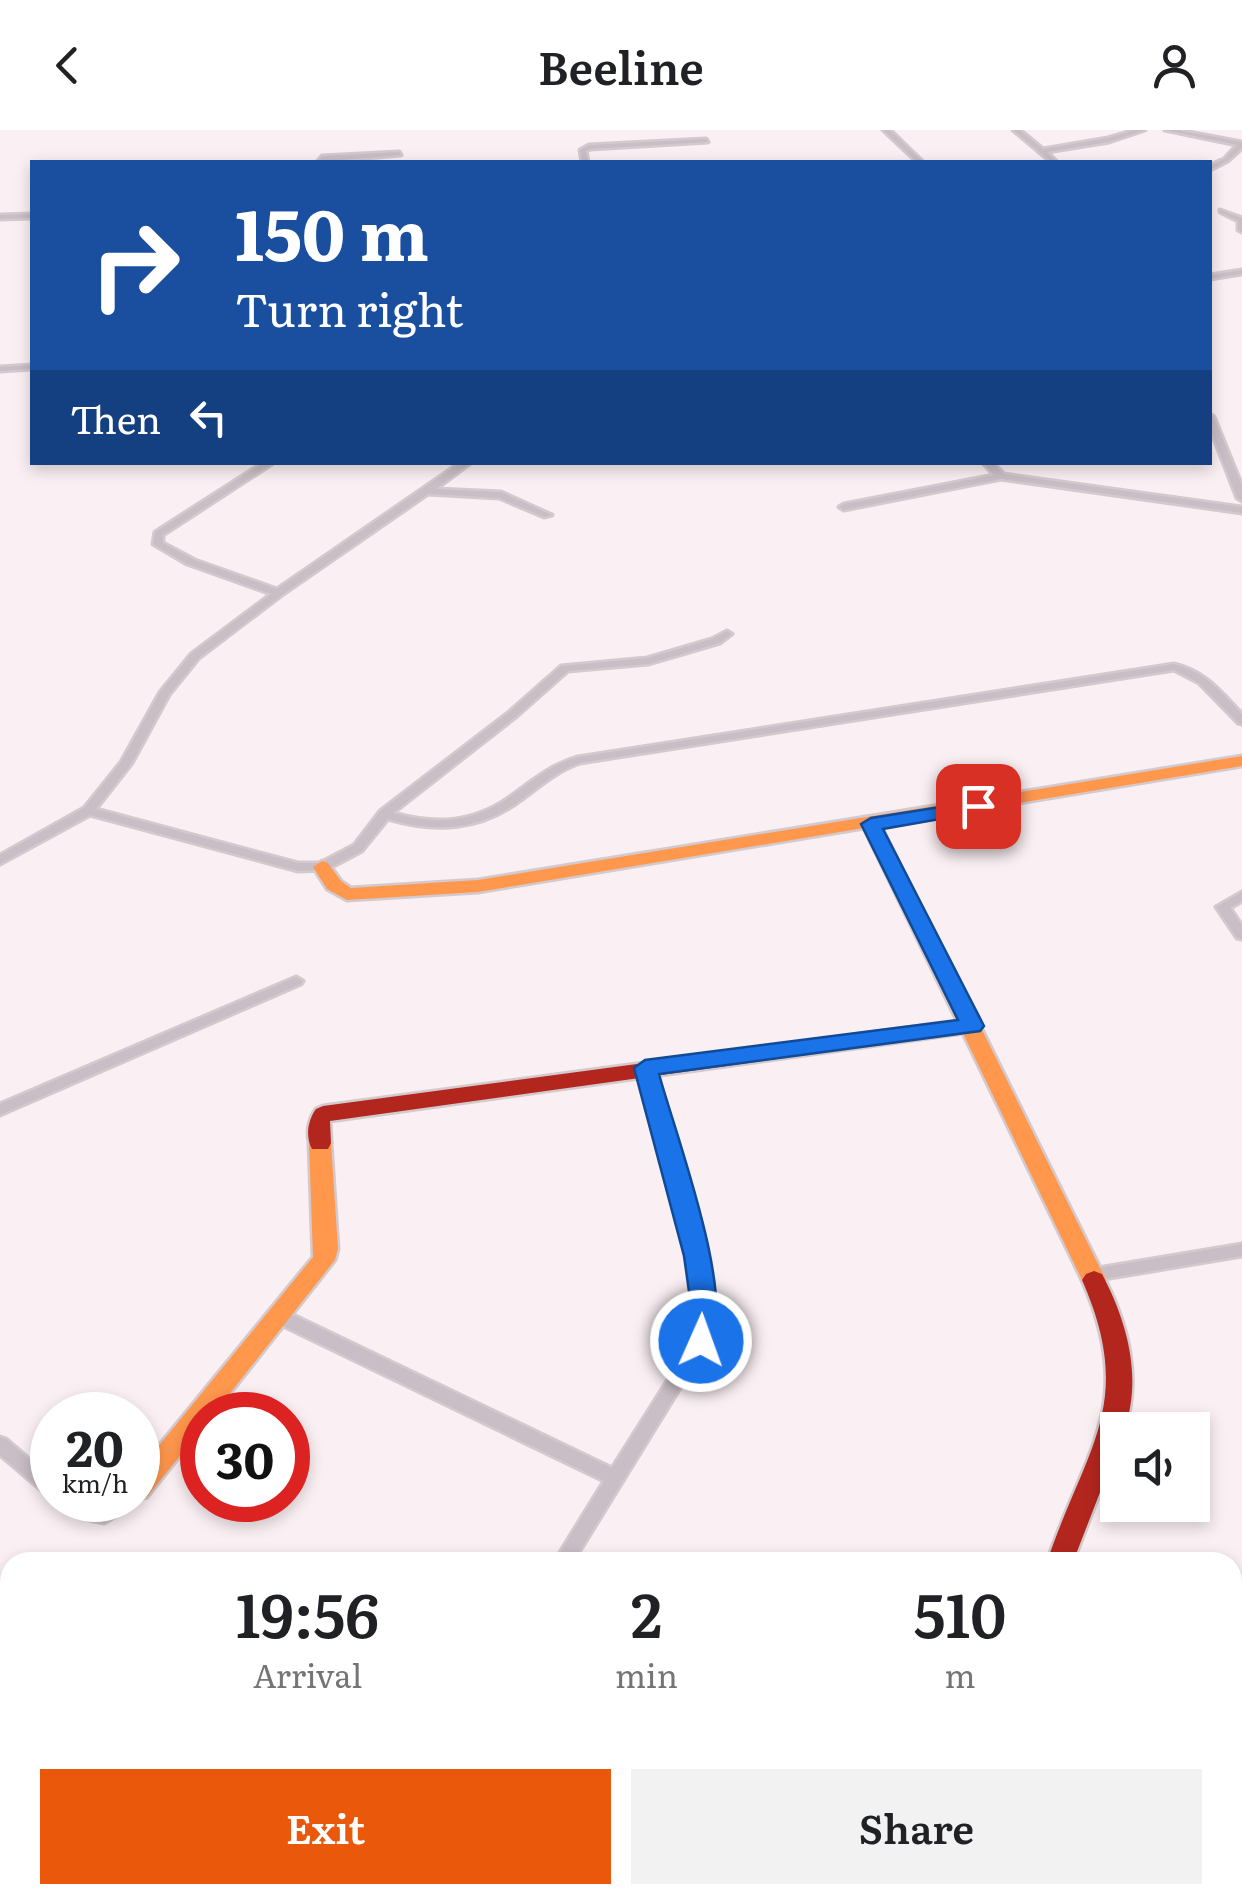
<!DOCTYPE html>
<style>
body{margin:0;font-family:Literata,serif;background:#f2f2f2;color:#202124;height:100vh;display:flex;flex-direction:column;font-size:38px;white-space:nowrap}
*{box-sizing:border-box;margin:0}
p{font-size:32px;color:#757577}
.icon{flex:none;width:55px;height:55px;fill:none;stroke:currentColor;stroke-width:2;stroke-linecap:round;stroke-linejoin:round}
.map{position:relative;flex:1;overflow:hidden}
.panel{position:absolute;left:0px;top:1422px;width:1242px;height:352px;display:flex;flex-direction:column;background:#fff;border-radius:30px 30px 0 0;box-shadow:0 5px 15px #0003}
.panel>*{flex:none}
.guide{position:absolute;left:30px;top:30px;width:1182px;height:305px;border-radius:0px;box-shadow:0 5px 15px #0003;background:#1a4fa0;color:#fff;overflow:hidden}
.fabs{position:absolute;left:1100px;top:1282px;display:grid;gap:20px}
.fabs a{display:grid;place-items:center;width:110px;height:110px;border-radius:0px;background:#fff;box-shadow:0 5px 15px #0003;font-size:50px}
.speed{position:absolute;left:30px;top:1262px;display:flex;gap:20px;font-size:50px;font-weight:700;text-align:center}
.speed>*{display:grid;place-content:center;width:130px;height:130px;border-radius:50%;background:#fff;box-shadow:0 5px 15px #0003;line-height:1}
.speed small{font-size:25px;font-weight:400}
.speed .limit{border:15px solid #d22;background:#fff;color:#111}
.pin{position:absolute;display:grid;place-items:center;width:85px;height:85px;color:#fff;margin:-42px;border-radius:20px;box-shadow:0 5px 15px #0006}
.me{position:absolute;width:110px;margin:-55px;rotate:2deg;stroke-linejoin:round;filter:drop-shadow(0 0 8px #0008)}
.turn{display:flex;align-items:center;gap:35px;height:210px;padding:0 40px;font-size:45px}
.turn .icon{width:130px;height:130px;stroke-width:2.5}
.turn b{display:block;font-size:70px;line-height:85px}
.then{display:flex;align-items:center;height:95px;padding:0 40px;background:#0003;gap:20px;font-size:38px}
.eta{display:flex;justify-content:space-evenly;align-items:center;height:170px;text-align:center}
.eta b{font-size:60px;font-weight:600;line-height:70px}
.action{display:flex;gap:20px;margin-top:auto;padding:20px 40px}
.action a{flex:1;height:115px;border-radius:0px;background:#ea580c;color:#fff;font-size:40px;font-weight:600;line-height:115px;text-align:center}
.action a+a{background:#f2f2f2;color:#202124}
header{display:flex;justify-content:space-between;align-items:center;height:130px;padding:0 40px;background:#fff;font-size:45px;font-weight:600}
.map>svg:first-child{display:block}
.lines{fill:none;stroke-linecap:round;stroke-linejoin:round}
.street-casing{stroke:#d4cacd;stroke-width:5}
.slow-casing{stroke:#d4cacd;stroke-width:5}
.jam-casing{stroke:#d4cacd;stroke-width:5}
.street{fill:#c9bdc6;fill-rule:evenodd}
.slow{fill:#ff974d;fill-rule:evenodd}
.jam{fill:#b3261e;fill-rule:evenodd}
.route{fill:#1a73e8;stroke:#114b97;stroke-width:2.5}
</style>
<header><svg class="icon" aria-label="back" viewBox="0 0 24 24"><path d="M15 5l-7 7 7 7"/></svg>Beeline<svg class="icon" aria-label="person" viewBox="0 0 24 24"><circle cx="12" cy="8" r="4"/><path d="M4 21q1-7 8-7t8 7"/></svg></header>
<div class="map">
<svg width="1242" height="1773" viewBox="0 0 1242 1773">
<rect width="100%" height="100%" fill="#faeff2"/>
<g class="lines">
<defs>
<g id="street">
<polygon points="883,0 890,0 923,32 917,32"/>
<polygon points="1013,0 1020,0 1043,19 1108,8 1135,0 1145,0 1109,12 1047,22 1057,32 1051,32"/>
<polygon points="1165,0 1178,0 1242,12 1242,18 1228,31 1210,40 1210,35 1224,29 1237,15"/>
<polygon points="706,9 708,12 590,19 586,21 588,32 582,32 580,20 589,15"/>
<polygon points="399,22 401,25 317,32 322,26"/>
<polygon points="1220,80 1242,88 1242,102 1238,100 1238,91 1220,82"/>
<polygon points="32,84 32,88 0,89 0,85"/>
<polygon points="1242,140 1242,144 1210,149 1210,145"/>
<polygon points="32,235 32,239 0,241 0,237"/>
<polygon points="1210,284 1214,287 1242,356 1242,371 1237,368 1210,298"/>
<path d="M264 332H275L163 405V413L195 430 277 459 461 332H472L436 359 501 362 552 385 544 387 499 368 428 364 282 465 199 528 169 565 132 633 96 679 298 733H320L354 715 380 681 509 582 561 536 647 528 712 509 727 501 732 504 720 513 648 534 568 541 517 586 393 683C437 695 474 693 511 666 533 650 552 634 578 627L1174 534C1205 541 1221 562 1242 584V594L1238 593 1199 553 1174 540 580 633C557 641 540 656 521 670 480 701 436 703 388 689L362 721 326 740 298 741 90 685 0 734V725L84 678 121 632 160 562 191 524 271 464 187 434 153 414 155 402Z"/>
<polygon points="982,332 992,332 1004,344 1242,377 1242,383 1001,349 844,380 839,377 844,374 994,345"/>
<polygon points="1242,762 1242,771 1230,778 1242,796 1242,809 1237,808 1216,777"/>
<polygon points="296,847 303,851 301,854 0,985 0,974"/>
<path d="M645 933 652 938C678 1023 721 1121 709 1211L573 1432H554L604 1351 275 1192 273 1187 275 1182 281 1180 287 1182 612 1338 693 1210 696 1185 694 1152 679 1076 638 938Z"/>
<polygon points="1242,1114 1242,1126 1092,1151 1086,1149 1084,1145 1086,1141 1092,1139"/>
<polygon points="0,1307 6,1309 52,1349 52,1367 46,1364 0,1325"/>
<path d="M57 1370H82L89 1375 102 1377 112 1370H136L133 1376 104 1393C87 1390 67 1386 57 1370Z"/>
<polygon points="428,1765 460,1765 464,1773 432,1773"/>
<polygon points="922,1765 944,1765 941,1773 919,1773"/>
</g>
<g id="slow">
<polygon points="1242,626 1242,636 881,696 1106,1150 1102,1156 1094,1159 1086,1156 1082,1150 864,698 478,762 347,770 327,759 313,737 322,731 328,733 341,751 351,758 478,750"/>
<polygon points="320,1005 328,1007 331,1013 338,1119 335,1130 213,1285 202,1285 202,1298 147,1367 138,1370 137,1370 138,1341 313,1127 309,1013 312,1007"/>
</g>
<g id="jam">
<path d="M972 889 982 896 979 901 330 991 331 1013 328 1019H312C305 1006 308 990 316 979L323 976Z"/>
<path d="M1094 1141 1102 1144C1127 1191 1143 1248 1124 1300H1118V1316L1073 1432H1047C1085 1318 1137 1275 1082 1150L1086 1144Z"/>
</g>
</defs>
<use href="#street" class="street-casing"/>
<use href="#slow" class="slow-casing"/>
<use href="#jam" class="jam-casing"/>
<use href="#street" class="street"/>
<use href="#slow" class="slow"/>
<use href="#jam" class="jam"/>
</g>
<path class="route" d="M978 671 988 676 986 681 883 699 984 896 980 901 659 944C675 1003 737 1167 710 1219L701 1222 691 1219 687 1211 692 1183 684 1126 634 938 645 930 958 890 861 694 871 688Z"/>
</svg>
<div class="fabs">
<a><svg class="icon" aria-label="sound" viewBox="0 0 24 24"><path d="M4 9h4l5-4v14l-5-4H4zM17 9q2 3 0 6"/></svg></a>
</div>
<div class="speed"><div>20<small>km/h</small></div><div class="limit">30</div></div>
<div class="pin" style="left:978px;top:676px;background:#d93025"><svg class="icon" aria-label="arrive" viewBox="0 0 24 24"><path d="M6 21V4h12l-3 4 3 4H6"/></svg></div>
<svg class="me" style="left:701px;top:1211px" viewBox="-20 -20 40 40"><circle r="17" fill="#1a73e8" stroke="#fff" stroke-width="3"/><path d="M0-11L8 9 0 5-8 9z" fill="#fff"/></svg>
<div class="guide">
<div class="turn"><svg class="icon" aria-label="right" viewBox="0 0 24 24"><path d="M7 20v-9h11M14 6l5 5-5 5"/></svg><div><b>150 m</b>Turn right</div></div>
<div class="then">Then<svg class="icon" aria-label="left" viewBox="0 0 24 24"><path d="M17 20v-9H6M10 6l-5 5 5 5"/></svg></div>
</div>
<section class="panel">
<div class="eta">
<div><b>19:56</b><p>Arrival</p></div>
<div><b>2</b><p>min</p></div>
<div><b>510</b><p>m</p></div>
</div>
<div class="action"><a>Exit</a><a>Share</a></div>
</section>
</div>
